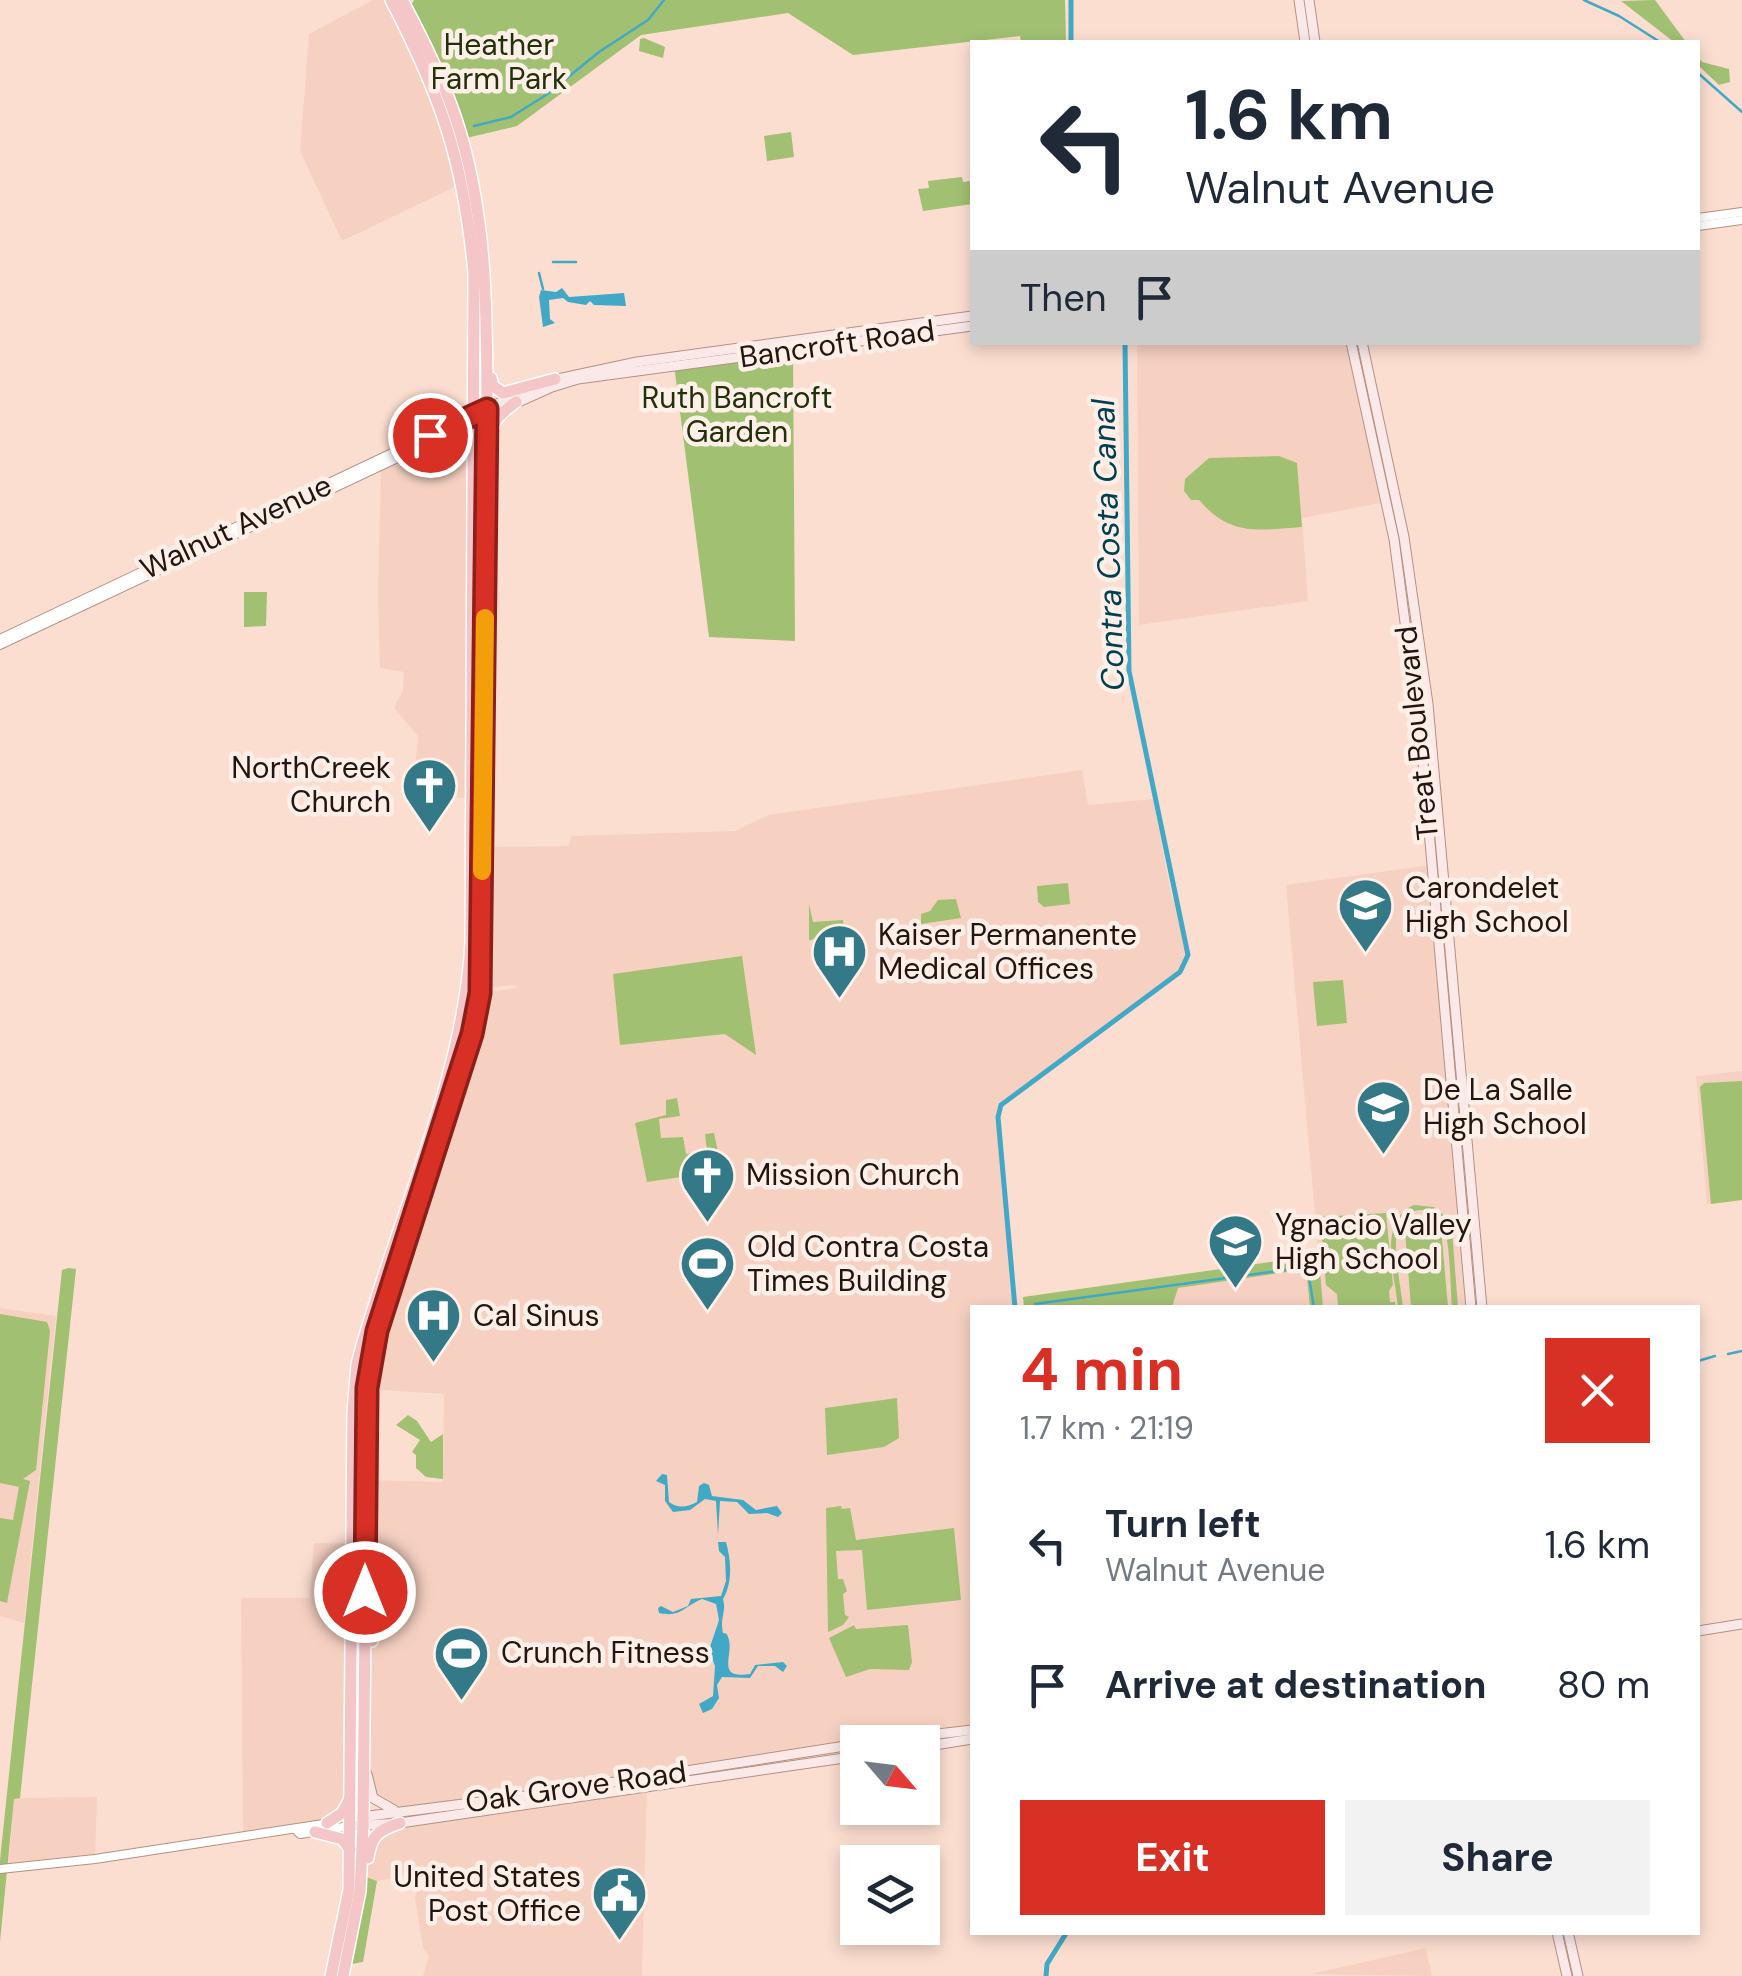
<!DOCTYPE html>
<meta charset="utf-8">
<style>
body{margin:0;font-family:"DM Sans",sans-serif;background:#f2f2f3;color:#1f2937;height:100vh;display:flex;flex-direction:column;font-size:38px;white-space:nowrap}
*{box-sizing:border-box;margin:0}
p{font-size:32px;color:#747a83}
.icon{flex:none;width:55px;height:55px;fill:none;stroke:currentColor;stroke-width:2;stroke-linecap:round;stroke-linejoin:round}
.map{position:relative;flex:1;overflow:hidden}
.drawer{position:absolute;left:970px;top:1305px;width:730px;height:630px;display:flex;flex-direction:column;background:#fff;border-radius:0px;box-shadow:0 5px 15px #0003}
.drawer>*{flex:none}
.top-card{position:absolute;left:970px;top:40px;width:730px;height:305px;border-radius:0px;box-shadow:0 5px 15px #0003;background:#fff;color:#1f2937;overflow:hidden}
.needle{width:65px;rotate:118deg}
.tools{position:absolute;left:840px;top:1725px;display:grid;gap:20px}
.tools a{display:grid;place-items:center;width:100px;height:100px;border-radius:0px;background:#fff;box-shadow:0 5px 15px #0003;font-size:50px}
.pin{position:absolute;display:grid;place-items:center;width:85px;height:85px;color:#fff;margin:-42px;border:5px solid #fff;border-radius:50%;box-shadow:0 2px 10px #0007}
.me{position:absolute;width:110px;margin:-55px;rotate:0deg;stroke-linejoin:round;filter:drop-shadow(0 0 8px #0008)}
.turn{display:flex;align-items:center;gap:35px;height:210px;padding:0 50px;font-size:45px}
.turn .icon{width:130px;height:130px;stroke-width:2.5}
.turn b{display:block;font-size:70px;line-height:85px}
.then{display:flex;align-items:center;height:95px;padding:0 50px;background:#0003;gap:20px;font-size:38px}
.round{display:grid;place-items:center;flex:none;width:105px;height:105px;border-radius:0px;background:#f2f2f3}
.headline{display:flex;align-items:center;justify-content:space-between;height:170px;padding:0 50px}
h1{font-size:60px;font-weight:700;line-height:75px;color:#d93025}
.action{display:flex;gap:20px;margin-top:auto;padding:20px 50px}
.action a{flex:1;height:115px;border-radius:0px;background:#d93025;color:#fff;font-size:40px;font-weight:700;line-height:115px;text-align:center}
.action a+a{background:#f2f2f3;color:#1f2937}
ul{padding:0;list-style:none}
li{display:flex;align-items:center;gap:30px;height:140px;padding:0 50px}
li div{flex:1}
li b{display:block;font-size:38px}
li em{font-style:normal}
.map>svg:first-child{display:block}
.built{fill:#f6d1c2}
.green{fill:#a1c072}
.water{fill:#41a9c6}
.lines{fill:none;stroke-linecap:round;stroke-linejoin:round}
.stream{stroke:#41a9c6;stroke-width:2.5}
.canal{stroke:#41a9c6;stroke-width:5}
.tertiary-casing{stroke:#b49182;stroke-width:10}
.secondary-casing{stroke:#b49182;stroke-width:11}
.trunk-casing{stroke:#fff;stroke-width:14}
.tertiary{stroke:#fff;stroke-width:8}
.secondary{stroke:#fbe9ea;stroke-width:9}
.trunk{stroke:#f4c6c8;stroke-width:11}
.route-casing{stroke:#8d1f18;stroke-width:25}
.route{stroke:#d93025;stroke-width:18}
.slow{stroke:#f59e0b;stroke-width:18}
.labels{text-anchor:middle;stroke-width:9;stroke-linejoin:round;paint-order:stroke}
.park-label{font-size:30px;fill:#23310a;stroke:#feefe8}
.street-label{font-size:30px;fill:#231611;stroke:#feefe8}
.poi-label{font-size:30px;fill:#231611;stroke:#feefe8;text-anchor:start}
.water-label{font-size:32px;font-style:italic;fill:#00404f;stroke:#feefe8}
</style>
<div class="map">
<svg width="1742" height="1976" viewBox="0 0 1742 1976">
<rect width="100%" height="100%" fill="#fcded1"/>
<g class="built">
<polygon points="373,0 391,0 421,57 463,183 342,241 300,151 309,34"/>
<polygon points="1137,343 1351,343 1386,502 1302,518 1308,601 1139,625"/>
<polygon points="451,433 468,442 471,799 413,792 418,736 394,708 403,690 404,672 380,668 378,596 381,467"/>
<polygon points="1082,770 1088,805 1153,799 1172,899 1176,899 1187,955 1180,971 1003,1100 997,1111 1012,1307 972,1308 972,1729 858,1742 402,1811 379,1804 364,1760 366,1480 443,1482 444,1394 367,1389 371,1360 480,993 518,988 515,985 495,987 481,978 482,847 569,846 571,836 735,831 768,815"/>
<polygon points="1431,865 1471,1307 1323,1307 1286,885"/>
<polygon points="1742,1071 1742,1200 1707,1204 1696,1076"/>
<polygon points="1295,1271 1307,1277 1310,1307 1038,1308"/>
<polygon points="0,1308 56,1316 24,1623 0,1616"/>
<polygon points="314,1543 354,1544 351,1795 336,1819 243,1835 241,1598 310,1598"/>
<polygon points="647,1785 642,1976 423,1976 429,1956 423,1948 415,1898 419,1882 404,1876 377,1881 366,1877 370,1843 383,1829"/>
<polygon points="97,1797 95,1859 8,1869 14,1798"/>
<polygon points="1426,1948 1432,1976 1311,1974 1315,1973"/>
</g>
<g class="green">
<polygon points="414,0 1065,0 1066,42 1021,42 1020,36 853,55 788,13 641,35 517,126 462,139 410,7"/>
<polygon points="1655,0 1686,42 1674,42 1621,1"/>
<polygon points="644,38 665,47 663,58 639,51 640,39"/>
<polygon points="1698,57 1702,62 1729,69 1730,82 1719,85 1698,65"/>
<polygon points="791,132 794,157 767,161 764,136"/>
<polygon points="962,177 963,182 970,181 972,204 923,211 918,189 929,188 928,181"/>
<polygon points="793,349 795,641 709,637 674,365"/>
<path d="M1279 456 1297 463 1302 527C1258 530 1231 537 1199 500H1191L1184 491 1185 479 1209 458Z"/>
<polygon points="244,592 267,592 266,626 244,627"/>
<polygon points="1068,883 1070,904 1044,907 1038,902 1037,886"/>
<polygon points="956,899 961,918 921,924 921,914 930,911 938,900"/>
<polygon points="809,904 813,922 843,920 844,935 809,940"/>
<polygon points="742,956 756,1055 725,1034 620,1045 613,974"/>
<polygon points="1343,980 1347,1023 1317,1026 1313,982"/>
<polygon points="1742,1081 1742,1200 1711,1204 1700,1087 1704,1083"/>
<polygon points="677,1098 680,1116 659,1119 661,1138 683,1137 686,1154 707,1151 705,1134 714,1133 722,1171 647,1182 635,1123 666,1115 666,1100"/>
<path d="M1414 1205 1434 1207 1446 1217 1452 1231 1458 1307H1452C1450 1288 1451 1236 1441 1221 1430 1203 1403 1208 1398 1228 1392 1247 1401 1287 1403 1307H1398C1395 1276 1377 1221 1414 1205Z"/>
<polygon points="1386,1213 1393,1285 1389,1291 1390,1302 1395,1302 1395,1307 1338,1307 1337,1294 1326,1285 1320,1217"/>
<polygon points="1441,1228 1448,1307 1411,1307 1405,1231"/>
<polygon points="1298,1258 1319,1259 1323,1307 1310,1307 1307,1278 1294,1271 1178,1288 1172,1307 1024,1307 1023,1297"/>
<polygon points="68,1268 76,1269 20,1798 14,1799 0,1942 0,1860 62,1270"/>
<polygon points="0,1314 47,1322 50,1331 36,1470 23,1479 30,1481 7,1603 0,1601 0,1518 13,1520 19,1487 0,1483"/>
<polygon points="897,1398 899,1438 884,1447 827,1455 825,1408"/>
<polygon points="408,1415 417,1421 431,1442 443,1434 443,1479 426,1477 416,1468 416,1455 412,1452 420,1440 396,1425"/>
<polygon points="841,1506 842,1509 850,1508 856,1540 954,1528 961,1600 867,1610 862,1550 836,1551 838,1579 843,1579 847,1591 843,1594 845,1615 849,1617 843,1625 828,1632 826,1508"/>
<polygon points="854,1625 856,1629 908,1625 912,1662 909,1670 870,1669 846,1677 829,1638"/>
<polygon points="366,1877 377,1881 363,1962 346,1965"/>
</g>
<g class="water">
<polygon points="562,288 569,297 624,293 626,306 594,305 590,301 586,305 568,302 563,298 549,300 550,319 555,323 543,327 539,297 541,290 556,292"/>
<path d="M662 1474 667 1475 669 1502C678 1509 688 1507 697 1502L699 1486 704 1483 709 1485 712 1496 743 1500 756 1510 777 1506 782 1513 778 1517 767 1513 749 1514 737 1502 720 1501 718 1535 716 1501 705 1499 690 1510 673 1512 665 1501V1485L656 1481Z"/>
<path d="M718 1542H726C731 1560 733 1582 723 1599 726 1610 722 1614 722 1625 723 1642 725 1625 729 1640 733 1657 716 1679 750 1674L755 1665 783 1662 787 1666 783 1672 775 1666H758L750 1678 722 1677 717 1685 719 1698 712 1709 703 1713 699 1704 713 1696 715 1666 709 1650 719 1620 716 1604 702 1599C685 1606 680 1618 659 1613L658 1608 661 1606 673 1612 688 1606 691 1599 721 1596 726 1581 725 1557 719 1551Z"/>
</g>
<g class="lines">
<g class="stream">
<polyline points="1584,0 1619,16 1660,42"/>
<polyline points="1698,73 1742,112"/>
<polyline points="474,126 511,117 546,95 599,52 648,20 664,0"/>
<polyline points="553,262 576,262"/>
<polyline points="539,273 543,289"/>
<polyline points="1035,1304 1292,1269 1309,1277 1314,1308"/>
<polyline points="1728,1354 1742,1351"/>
<polyline points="1698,1361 1715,1356"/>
</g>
<g class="canal">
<polyline points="1071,42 1071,0"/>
<polyline points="1015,1308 998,1117 1001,1105 1180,972 1188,955 1129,671 1125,342"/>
<polyline points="1046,1976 1047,1964 1067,1932"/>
</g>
<defs>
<g id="tertiary">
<polyline points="1698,218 1742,212"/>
<polyline points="1698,226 1742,220"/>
<polyline points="0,639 472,415"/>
<polyline points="0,645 472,423"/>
<polyline points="296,1830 300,1834 350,1826"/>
<polyline points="0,1869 95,1859 330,1823"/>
</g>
<g id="secondary">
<polyline points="1299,0 1305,42"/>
<polyline points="1309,0 1315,42"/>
<polyline points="1351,342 1394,539 1422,751 1471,1308"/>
<polyline points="1362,342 1404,537 1428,704 1482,1308"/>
<polyline points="553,380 637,362 972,316"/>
<polyline points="472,415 524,392"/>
<polyline points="472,423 552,387 578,379 972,326"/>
<polyline points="1698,1631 1742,1624"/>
<polyline points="869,1742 972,1730"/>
<polyline points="922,1747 972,1739"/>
<polyline points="367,1774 373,1798 394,1810"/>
<polyline points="361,1817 519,1797 858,1744"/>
<polyline points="351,1826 400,1823 858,1756"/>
<polyline points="1557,1932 1567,1976"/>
<polyline points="1568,1932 1578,1976"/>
</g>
<g id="trunk">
<polyline points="491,378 493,386 503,393 555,379"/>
<polyline points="451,433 462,435 471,447"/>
<path d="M490 434C494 418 504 411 516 402"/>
<polyline points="372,1641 374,1624 390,1619"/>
<polyline points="327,1823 342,1813 350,1799"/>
<polyline points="315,1832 342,1839 350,1849"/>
<path d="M368 1858C371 1835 379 1830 400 1823"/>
<path d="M331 1976 349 1890 353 1412 357 1364C393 1227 463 1084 471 943L474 274C464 163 442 98 391 0"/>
<path d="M343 1976 360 1891 363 1827 367 1417V1389L377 1331 471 1034 480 993 487 409C487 312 487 212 456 119 442 77 423 39 402 0"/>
</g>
</defs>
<use href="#tertiary" class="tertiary-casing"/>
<use href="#secondary" class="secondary-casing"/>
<use href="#trunk" class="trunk-casing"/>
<use href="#tertiary" class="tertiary"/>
<use href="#secondary" class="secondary"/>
<use href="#trunk" class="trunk"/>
</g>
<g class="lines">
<defs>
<polyline id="route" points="365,1592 367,1388 377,1331 472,1034 480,993 487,409 430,435"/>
</defs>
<use href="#route" class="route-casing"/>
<use href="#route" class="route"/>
<polyline class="slow" points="482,871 485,618"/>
</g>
<defs>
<symbol id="church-pin" viewBox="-11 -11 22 30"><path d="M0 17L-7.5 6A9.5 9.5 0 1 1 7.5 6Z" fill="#347987" stroke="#feefe8"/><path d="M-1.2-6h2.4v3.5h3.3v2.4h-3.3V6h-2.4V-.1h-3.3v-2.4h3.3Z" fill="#fff"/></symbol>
<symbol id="school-pin" viewBox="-11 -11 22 30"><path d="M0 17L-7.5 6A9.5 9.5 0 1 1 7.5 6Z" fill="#347987" stroke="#feefe8"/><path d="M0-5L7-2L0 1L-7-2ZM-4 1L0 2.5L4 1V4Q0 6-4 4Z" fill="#fff"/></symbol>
<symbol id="hospital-pin" viewBox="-11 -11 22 30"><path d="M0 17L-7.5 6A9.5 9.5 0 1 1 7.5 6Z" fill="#347987" stroke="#feefe8"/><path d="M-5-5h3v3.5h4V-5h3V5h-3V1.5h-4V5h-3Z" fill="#fff"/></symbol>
<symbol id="stadium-pin" viewBox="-11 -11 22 30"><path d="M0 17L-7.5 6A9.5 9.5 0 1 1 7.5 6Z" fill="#347987" stroke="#feefe8"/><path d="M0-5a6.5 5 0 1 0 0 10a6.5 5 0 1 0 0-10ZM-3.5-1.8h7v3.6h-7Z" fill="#fff"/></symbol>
<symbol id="civic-pin" viewBox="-11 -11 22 30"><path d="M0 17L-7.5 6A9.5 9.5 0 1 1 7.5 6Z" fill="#347987" stroke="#feefe8"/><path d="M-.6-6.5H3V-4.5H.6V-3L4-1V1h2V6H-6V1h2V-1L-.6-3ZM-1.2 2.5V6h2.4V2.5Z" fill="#fff"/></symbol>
</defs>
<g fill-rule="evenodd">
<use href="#church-pin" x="398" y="754" width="63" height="86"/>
<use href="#school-pin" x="1334" y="874" width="63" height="86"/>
<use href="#hospital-pin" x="808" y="920" width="63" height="86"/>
<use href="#school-pin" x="1352" y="1076" width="63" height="86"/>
<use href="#church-pin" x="676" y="1144" width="63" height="86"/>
<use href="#school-pin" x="1204" y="1210" width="63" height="86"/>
<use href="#stadium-pin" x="676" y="1232" width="63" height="86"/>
<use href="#hospital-pin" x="402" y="1284" width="63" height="86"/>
<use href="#stadium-pin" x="430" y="1622" width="63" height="86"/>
<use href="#civic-pin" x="588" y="1862" width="63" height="86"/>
</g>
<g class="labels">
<g class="park-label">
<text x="499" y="55">Heather<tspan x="499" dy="34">Farm Park</tspan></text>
<text x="737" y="408">Ruth Bancroft<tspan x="737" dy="34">Garden</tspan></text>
</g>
<g class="street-label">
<text transform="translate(837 344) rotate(-8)" y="10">Bancroft Road</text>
<text transform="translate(236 527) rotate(-25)" y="10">Walnut Avenue</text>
<text transform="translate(1417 733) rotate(-96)" y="10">Treat Boulevard</text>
<text transform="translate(576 1787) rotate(-8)" y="10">Oak Grove Road</text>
</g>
<g class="poi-label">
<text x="391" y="778" text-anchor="end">NorthCreek<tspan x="391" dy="34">Church</tspan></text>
<text x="1405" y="898">Carondelet<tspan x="1405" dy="34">High School</tspan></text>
<text x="878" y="945">Kaiser Permanente<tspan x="878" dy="34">Medical Offices</tspan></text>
<text x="1423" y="1100">De La Salle<tspan x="1423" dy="34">High School</tspan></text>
<text x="746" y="1185">Mission Church</text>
<text x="1275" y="1235">Ygnacio Valley<tspan x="1275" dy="34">High School</tspan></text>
<text x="747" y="1257">Old Contra Costa<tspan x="747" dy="34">Times Building</tspan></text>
<text x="473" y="1326">Cal Sinus</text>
<text x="501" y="1663">Crunch Fitness</text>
<text x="581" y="1887" text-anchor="end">United States<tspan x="581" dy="34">Post Office</tspan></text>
</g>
<g class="water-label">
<text transform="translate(1108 545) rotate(-92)" y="11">Contra Costa Canal</text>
</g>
</g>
</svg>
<div class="tools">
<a><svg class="needle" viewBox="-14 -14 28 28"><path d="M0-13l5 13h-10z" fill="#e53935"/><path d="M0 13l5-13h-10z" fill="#747a83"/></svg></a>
<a><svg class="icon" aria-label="layers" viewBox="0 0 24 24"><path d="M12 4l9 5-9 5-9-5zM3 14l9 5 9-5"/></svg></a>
</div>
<div class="pin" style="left:430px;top:435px;background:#d93025"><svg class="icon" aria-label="arrive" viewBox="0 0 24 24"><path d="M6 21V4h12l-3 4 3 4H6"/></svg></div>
<svg class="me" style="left:365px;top:1592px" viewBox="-20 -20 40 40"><circle r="17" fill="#d93025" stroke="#fff" stroke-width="3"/><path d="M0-11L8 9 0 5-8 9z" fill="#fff"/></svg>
<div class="top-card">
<div class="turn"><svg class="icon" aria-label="left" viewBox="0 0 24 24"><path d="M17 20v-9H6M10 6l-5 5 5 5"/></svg><div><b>1.6 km</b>Walnut Avenue</div></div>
<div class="then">Then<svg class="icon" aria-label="arrive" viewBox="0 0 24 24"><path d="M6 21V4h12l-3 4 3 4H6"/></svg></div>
</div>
<section class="drawer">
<div class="headline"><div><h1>4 min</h1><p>1.7 km · 21:19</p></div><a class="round" style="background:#d93025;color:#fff"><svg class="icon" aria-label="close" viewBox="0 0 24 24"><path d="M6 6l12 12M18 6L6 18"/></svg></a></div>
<ul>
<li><svg class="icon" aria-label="left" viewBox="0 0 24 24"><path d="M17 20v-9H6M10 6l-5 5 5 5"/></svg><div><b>Turn left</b><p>Walnut Avenue</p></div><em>1.6 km</em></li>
<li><svg class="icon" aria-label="arrive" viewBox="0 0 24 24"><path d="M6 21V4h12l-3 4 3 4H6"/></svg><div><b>Arrive at destination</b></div><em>80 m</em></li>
</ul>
<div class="action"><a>Exit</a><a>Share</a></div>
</section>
</div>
